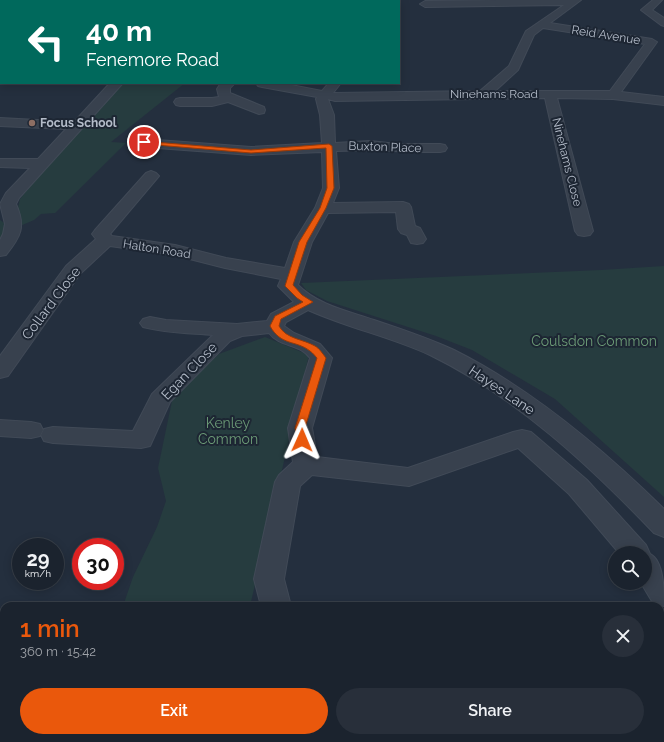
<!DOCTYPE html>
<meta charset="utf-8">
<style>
body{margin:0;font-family:Raleway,sans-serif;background:#282f3a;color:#f1f3f6;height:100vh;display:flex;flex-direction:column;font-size:15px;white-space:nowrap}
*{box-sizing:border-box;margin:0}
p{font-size:13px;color:#a0a4aa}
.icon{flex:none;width:22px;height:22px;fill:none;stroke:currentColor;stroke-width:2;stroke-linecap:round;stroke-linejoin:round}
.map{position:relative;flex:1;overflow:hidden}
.sheet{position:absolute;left:0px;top:602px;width:664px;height:140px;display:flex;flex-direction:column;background:#1b232e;border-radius:12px 12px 0 0;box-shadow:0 2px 10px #0003,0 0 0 1px #39404a}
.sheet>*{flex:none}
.banner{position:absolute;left:0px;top:0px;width:400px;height:84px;box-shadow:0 2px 10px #0003,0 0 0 1px #39404a;background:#00695c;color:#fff;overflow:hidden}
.tools{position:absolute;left:608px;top:546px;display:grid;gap:8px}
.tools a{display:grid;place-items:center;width:44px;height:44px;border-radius:50%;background:#1b232e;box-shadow:0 2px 10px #0003,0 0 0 1px #39404a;font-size:20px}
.speed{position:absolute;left:12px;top:538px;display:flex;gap:8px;font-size:20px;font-weight:700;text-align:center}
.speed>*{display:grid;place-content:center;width:52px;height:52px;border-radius:50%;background:#1b232e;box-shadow:0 2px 10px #0003,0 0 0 1px #39404a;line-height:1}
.speed small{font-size:10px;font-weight:400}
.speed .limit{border:6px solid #d22;background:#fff;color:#111}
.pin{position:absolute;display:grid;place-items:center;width:34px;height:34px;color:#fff;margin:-17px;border:2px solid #fff;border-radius:50%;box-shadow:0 1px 4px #0007}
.me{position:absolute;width:44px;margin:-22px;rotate:1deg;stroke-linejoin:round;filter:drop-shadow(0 0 3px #0008)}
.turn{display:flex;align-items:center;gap:14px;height:84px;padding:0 20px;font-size:18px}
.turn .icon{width:52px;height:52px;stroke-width:2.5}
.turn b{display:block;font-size:28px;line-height:34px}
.round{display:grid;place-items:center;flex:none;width:42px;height:42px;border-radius:21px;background:#282f3a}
.head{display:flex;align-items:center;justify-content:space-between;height:68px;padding:0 20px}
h1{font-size:24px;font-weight:600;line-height:30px;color:#ea580c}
.button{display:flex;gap:8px;margin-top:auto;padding:8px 20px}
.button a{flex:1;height:46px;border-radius:24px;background:#ea580c;color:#fff;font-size:16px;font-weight:600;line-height:46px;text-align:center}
.button a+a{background:#282f3a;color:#f1f3f6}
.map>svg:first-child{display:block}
.green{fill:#263c3f}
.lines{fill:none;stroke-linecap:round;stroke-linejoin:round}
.minor-casing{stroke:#414a57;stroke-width:2}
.minor{fill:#38414e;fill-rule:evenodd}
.route{fill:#ea580c;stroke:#983908}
.education-dot{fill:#8d6e63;stroke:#1d2633;stroke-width:1.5}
.labels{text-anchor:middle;stroke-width:4;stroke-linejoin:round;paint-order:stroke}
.far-street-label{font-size:12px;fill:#b4bcc9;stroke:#1d2633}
.far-poi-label{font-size:12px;font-weight:bold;fill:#b4bcc9;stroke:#1d2633;text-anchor:start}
.street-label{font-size:14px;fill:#b4bcc9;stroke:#1d2633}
.park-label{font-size:14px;fill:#6b9a76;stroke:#1d2633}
</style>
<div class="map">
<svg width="664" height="742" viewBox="0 0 664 742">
<rect width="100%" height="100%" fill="#242f3e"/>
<g class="green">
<polygon points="123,83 185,83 111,142 126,143 55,213 41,214 34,220 13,229 0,251 0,220 13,229 20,199 42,170"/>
<polygon points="664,266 664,497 555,399 472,350 436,336 327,301 306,290 301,283 601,270"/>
<polygon points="265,337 309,355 250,606 123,606 133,577 157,527 166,501 158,468 173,396 219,354"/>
<polygon points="77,738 218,738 217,742 76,742"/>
</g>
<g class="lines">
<defs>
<g id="minor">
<polygon points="122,0 136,0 137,1 122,1"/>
<path d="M496 0H581L550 23 652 39 657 42 621 92 664 97V105L613 99 557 98 593 231 590 235 584 236 578 235 575 231 545 98 335 101 328 99 334 115 335 143 370 141 397 144H440L445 145 447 148 445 151 440 152C405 152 371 149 336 151L339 188 333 203 403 202 409 204 411 207 415 226 420 228 426 239 423 243 417 244 411 243 407 235 401 233 398 229 396 212 328 213 312 242 298 285C318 305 348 311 374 320 401 329 428 338 454 350 532 389 602 448 664 509V537L654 533C589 465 516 397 430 355 391 337 348 328 308 310L286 322 284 326 294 333 320 344 332 358 312 428 317 457 408 468 513 432 522 430 531 432 587 480 646 545 650 554C664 561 664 590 664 606L653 603 641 583H645V553H619L569 494 518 448 409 486 312 475 300 486 284 579 291 606H261L254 579 275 482 279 475 293 462 288 428 310 358C301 344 279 347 269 333L242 336 230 341 170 402 150 446 141 448 53 443 44 441 41 435 44 429 53 427 133 431 152 394 213 335C190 333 166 333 143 327L140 323 143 319 150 317 166 320 237 324 267 321 271 314 294 302 278 286 281 279 225 268 174 255 110 246 80 274 8 376 0 378V356L66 266 96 239 92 234 95 230 146 173 151 171 156 173 159 176 110 234 112 236 175 245 226 258 285 268 294 242 315 208 323 188 322 152 251 155 144 147 139 146 137 143 139 140 144 139 251 147 322 143 320 115 316 99 317 97 262 87 258 86 256 83H281L322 91 329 83H341L333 93H335L480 91 509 66 526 31 564 5 425 7 420 4 425 1ZM543 28 645 44 610 91H495L518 70 534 35Z"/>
<polygon points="653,0 662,0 652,10 664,18 664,26 661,25 641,10"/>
<rect x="0" y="25" width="1" height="6"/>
<path d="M110 83H123L19 198 16 204C26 227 21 236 6 255L0 256V240L3 234 5 224 0 204 6 193 30 168 0 167V159H38L66 129 0 126V118L74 122Z"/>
<polygon points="221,83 235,83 230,88 230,93 264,107 265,110 264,113 259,114 228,102 212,106 180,106 176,105 174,102 176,99 180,98 212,98 219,97 217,89"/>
<polygon points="0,420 31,422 40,424 43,430 40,436 31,438 0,436"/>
<rect x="660" y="652" width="4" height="30"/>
<polygon points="212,738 246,738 246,742 210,742"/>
</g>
</defs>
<use href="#minor" class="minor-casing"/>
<use href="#minor" class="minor"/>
</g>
<path class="route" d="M142 141 251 150 329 144 332 146 334 188 326 208 307 242 293 285 302 295 313 302 281 319 279 326C286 339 303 339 315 346 319 348 323 354 326 358L305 428 307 440 305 442H298L295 428 317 358C315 356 313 353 310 351 296 340 281 346 270 326L275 316 303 302 297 298 285 286 299 242 320 208 327 188 326 148 251 153 144 144H142Z"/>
<circle class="education-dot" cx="32" cy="123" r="4"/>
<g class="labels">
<g class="far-street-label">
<text transform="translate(606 35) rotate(9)" y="4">Reid Avenue</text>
<text x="494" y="98">Ninehams Road</text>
<text transform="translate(385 147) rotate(2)" y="4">Buxton Place</text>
<text transform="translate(567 162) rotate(76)" y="4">Ninehams Close</text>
<text transform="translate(157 249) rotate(9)" y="4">Halton Road</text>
</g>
<g class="far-poi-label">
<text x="40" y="127">Focus School</text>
</g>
<g class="street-label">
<text transform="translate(51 303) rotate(-53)" y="5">Collard Close</text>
<text transform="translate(189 371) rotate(-46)" y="5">Egan Close</text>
<text transform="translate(502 390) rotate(34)" y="5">Hayes Lane</text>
</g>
<g class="park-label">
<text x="594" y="346">Coulsdon Common</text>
<text x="228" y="428">Kenley<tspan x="228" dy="16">Common</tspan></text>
</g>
</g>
</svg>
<div class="tools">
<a><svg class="icon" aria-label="search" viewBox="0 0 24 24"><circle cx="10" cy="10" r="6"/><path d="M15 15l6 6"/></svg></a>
</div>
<div class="speed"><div>29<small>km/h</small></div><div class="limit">30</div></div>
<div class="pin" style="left:144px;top:142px;background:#d93025"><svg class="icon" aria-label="arrive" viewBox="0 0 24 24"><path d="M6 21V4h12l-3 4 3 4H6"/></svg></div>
<svg class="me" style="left:302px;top:440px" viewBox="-20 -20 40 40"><path d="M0-17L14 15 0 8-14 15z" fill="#ea580c" stroke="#fff" stroke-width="4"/></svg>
<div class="banner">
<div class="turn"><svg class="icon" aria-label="left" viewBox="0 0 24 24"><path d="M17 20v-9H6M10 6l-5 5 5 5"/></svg><div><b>40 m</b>Fenemore Road</div></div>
</div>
<section class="sheet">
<div class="head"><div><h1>1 min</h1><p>360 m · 15:42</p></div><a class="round"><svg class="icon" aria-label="close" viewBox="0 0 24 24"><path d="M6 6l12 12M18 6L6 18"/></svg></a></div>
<div class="button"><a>Exit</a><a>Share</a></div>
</section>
</div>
